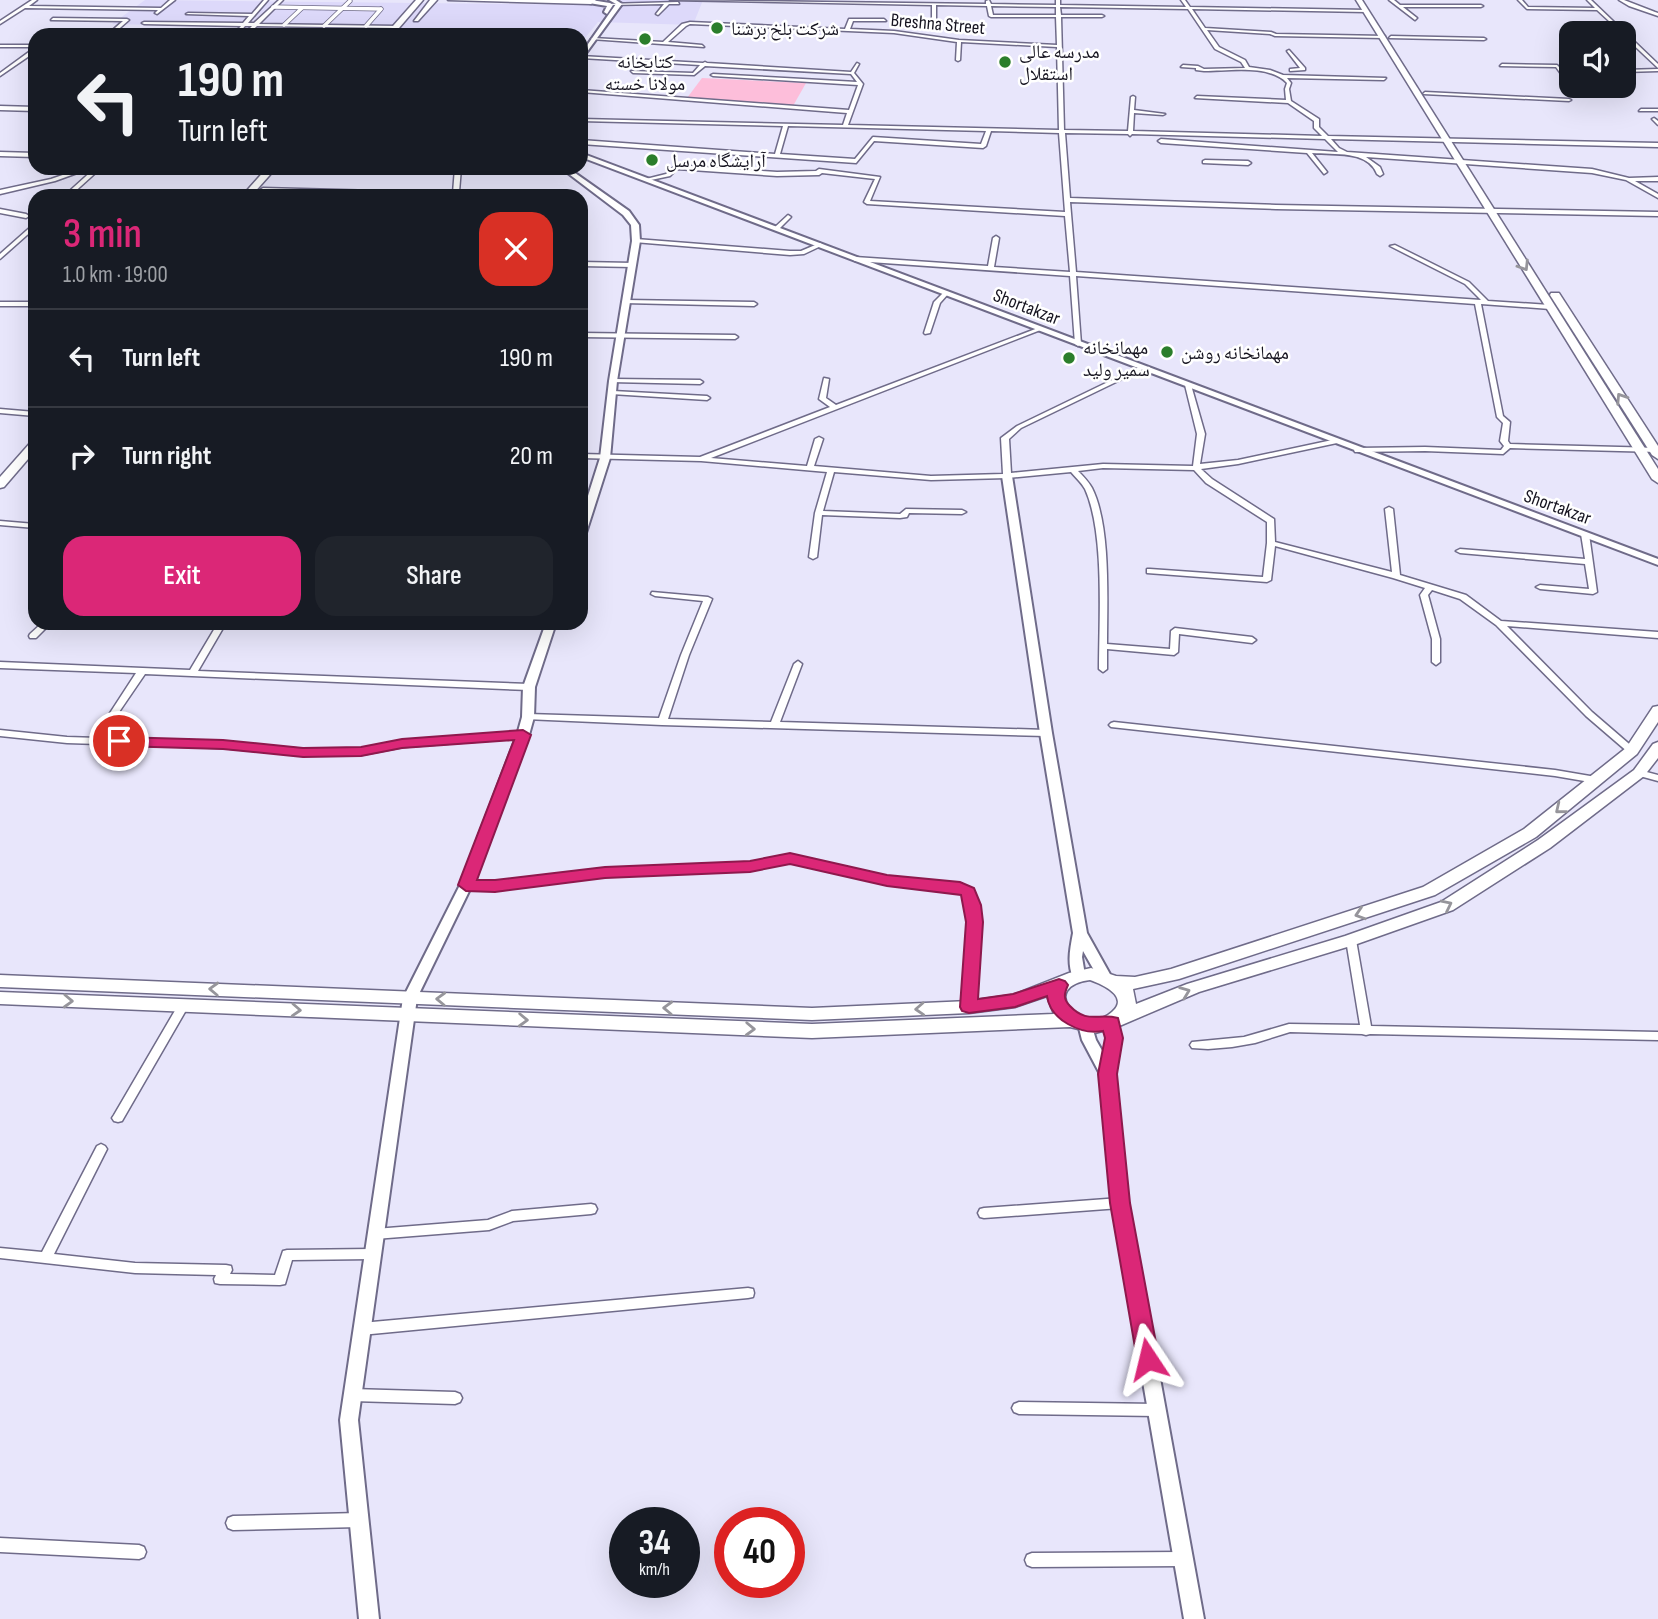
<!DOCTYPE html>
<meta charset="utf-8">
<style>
body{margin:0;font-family:"Sofia Sans Condensed","Noto Naskh Arabic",sans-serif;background:#20242c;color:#f1f3f6;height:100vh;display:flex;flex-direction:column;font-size:26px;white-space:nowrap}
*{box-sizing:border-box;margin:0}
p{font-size:23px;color:#9ea1a6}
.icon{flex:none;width:38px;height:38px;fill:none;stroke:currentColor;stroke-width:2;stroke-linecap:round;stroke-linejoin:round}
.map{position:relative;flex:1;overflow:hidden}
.drawer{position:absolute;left:28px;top:189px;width:560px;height:441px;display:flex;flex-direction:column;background:#171b24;border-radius:21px;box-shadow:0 7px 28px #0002}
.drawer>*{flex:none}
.hud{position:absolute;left:28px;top:28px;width:560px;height:147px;border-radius:21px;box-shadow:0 7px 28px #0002;background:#171b24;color:#f1f3f6;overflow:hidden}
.fabs{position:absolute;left:1559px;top:21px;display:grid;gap:14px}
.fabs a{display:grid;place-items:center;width:77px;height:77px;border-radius:14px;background:#171b24;box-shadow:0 7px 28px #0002;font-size:35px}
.speed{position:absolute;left:609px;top:1507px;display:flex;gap:14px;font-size:35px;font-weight:700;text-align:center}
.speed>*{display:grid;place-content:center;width:91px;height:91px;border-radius:50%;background:#171b24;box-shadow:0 7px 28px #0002;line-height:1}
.speed small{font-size:18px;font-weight:400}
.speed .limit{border:10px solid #d22;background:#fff;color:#111}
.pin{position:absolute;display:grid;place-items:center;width:60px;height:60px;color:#fff;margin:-30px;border:4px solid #fff;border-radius:50%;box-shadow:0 2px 7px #0007}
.me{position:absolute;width:77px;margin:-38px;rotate:350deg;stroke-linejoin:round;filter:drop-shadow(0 0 5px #0008)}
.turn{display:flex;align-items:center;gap:24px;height:147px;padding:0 35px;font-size:32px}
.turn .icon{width:91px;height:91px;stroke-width:2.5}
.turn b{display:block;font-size:49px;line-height:60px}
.round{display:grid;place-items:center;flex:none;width:74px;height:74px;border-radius:21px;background:#20242c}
.overview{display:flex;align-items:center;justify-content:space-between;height:119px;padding:0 35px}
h1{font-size:42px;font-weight:600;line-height:52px;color:#db2777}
.primary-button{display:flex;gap:14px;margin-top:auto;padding:14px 35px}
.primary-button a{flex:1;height:80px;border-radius:21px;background:#db2777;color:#fff;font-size:28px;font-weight:600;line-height:80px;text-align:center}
.primary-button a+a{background:#20242c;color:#f1f3f6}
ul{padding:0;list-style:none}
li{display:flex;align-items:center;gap:21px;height:98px;padding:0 35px;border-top:2px solid #363941}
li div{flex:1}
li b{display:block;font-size:26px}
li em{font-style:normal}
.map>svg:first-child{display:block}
.built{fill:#ddd9fa}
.green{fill:#fdbeda}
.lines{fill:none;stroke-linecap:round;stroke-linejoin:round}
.pedestrian-casing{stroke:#6f6b89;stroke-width:5}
.minor-casing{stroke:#6f6b89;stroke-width:3}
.tertiary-casing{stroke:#6f6b89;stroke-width:4}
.primary-casing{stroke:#6f6b89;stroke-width:3}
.trunk-casing{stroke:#6f6b89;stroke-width:3}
.pedestrian{stroke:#fff;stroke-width:3.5}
.minor{fill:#fff;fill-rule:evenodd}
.tertiary{fill:#fff;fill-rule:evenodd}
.primary{fill:#fff;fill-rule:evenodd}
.trunk{fill:#fff;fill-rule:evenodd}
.oneway{stroke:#96959b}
.route{fill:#db2777;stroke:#8e194d;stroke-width:2}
.poi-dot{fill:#2b7e2b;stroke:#fff;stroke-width:2.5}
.labels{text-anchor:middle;stroke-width:5;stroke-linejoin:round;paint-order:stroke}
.far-street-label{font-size:19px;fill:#161420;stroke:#fff}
.far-poi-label{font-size:19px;fill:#161420;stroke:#fff;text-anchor:start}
</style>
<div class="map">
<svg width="1658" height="1619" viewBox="0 0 1658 1619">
<rect width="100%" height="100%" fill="#e8e6fb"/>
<polygon class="built" points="145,0 600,5 603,0 703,0 693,25 598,22 581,43 581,35 230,35 239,27 112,24"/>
<polygon class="green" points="702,78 806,83 793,106 687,98"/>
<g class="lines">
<defs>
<g id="pedestrian">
<polyline points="273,7 381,9"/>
<polyline points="284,25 302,8"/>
<polyline points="324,26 350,1"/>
<polyline points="366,26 381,9"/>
</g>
<g id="minor">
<polygon points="32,0 37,0 29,6 161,8 170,0 175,0 157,14 155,13 158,10 25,8 0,24 0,21"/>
<polygon points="264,0 268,0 248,23 254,23 279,0 283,0 259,24 397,26 399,27 397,28 257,26 247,35 243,35 252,26 245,26 237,35 233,35 241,26 144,24 142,23 144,22 243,23 249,16 186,14 188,13 252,14"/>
<path d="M670 0 986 4V1L989 0 991 4 1056 5V0H1060V5L1186 7 1181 0H1185L1190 7 1367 10 1366 12 1192 9 1205 28 1271 32 1276 34 1385 36 1383 38 1275 36 1270 34 1207 30 1219 47 1245 60 1249 67 1270 70 1283 75 1386 78 1384 80 1287 78 1291 83 1289 89 1291 101 1319 119V127L1328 136 1658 143V147L1331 139 1339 148 1347 152 1592 169 1629 178 1658 177V181H1635L1658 194V198L1626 180 1592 173 1366 157 1380 167 1383 174 1380 176 1377 174C1368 150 1334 155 1312 153L1327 172 1324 174 1307 153 1161 143 1158 141 1161 139 1338 152 1325 139 1132 134 1130 136 1128 134 1065 133 1070 198 1276 205 1658 212V216L1276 209 1070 202 1076 272 1481 300 1465 284 1390 246 1395 245 1469 282 1488 301 1550 305 1553 307 1550 309 1481 304 1503 416 1510 422 1508 441 1510 444 1658 448V452L1510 448 1503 454 1425 451 1355 452 1354 450 1358 448 1425 447 1501 450 1504 446 1500 441 1503 423 1497 417 1475 304 1076 276 1081 344 1078 346 1075 344 1070 276 855 261 852 259 855 257 988 266 993 238 996 236 999 238 994 267 1070 272 1065 216 867 204 864 202 875 179 822 173 819 175 777 176 677 169 670 176 646 181V179L666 174 676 165 777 172 816 171 819 169 880 177 870 201 1065 212 1059 133 991 131 986 146 983 148 874 141 856 163 581 144V140L775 154 783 126 581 121V119L843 125 847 113 581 92V90L849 110 858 85 713 76 711 75 713 74 857 82 851 74 705 66 694 75 633 73 631 71 693 73 700 65 581 58V56L703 63 705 62 707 63 851 72 857 63 859 64 854 73 863 84 848 125 1059 130 1057 47 961 42 960 60 958 61 956 60 957 42 894 33 690 24 686 26 668 42 702 45 704 47 591 39 593 38 663 42 682 24 690 22 845 29 849 19H884L886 21H853L850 29 894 31 959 40 1057 45 1056 17H991L989 16 987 6 936 5V23L934 24 932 23V5ZM991 6 1056 7V15H993ZM1060 7 1188 9 1215 49 1241 62 1245 68 1204 69 1198 66 1183 65 1181 67 1196 68V70L1204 71C1229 71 1269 64 1287 83L1285 89 1286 100 1197 96 1195 98 1288 103 1314 121V128L1322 136 1133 131 1134 113 1163 115 1165 114 1134 110 1135 97 1133 96 1131 97 1128 131 1064 130 1061 17H1102L1104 16 1102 15H1061ZM788 126 986 131 981 144 873 137 855 159 780 154Z"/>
<polygon points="1389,0 1394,0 1400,5 1481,5 1483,6 1481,7 1403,7 1417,18 1415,20"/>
<polygon points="1518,0 1522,0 1528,7 1595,8 1587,0 1591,0 1658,64 1658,68 1624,36 1624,33 1622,33 1597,10 1527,9"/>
<polygon points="1619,0 1624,0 1655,12 1658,13 1658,16 1629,6"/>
<polygon points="678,2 679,4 669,4 658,15 656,14 664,4 609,5 607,4"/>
<polygon points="53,18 127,19 129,20 112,35 107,35 123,21 51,20"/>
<polygon points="1391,36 1484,38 1486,39 1484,40 1389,38"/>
<rect x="0" y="45" width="35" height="2"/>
<polygon points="33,49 35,49 35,52 0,76 0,73"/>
<polygon points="1289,50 1305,68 1305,70 1290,71 1290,69 1300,68 1287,51"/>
<polygon points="1502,64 1557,65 1564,72 1572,72 1572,74 1561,74 1556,67 1500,66"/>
<polygon points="1658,69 1658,71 1624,72 1624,70"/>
<polygon points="1425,92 1569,99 1571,100 1569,101 1423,94"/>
<polygon points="1641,109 1658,109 1658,111 1639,111"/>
<polygon points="1654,118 1658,121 1658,125 1652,119"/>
<polygon points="0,152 35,153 35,157 0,156"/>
<polygon points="1205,160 1248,161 1251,163 1248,165 1203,163 1203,161"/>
<polygon points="83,168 91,168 55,181 0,194 0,190 51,179"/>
<polygon points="95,168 101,168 70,196 64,196"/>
<polygon points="455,168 461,168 459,192 541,191 544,193 541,195 431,196 263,192 260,190 263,188 453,193"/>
<polygon points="0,209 26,214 29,216 26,218 0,213"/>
<polygon points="788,215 791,217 778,230 774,230 774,228"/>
<polygon points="35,223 35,228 0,259 0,254"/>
<polygon points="636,239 790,251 801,251 820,243 823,245 804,254 790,255 634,242 634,240"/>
<polygon points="581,262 633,263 636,265 633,267 581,266"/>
<polygon points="943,293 948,294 940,303 930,333 925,334 924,333 934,302"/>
<polygon points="626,300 754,302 757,304 754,306 624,303 623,302"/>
<rect x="0" y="302" width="35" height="4"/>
<path d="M1038 328 1043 329 711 458 807 466 815 439 819 437 823 439 814 466 931 476 1003 474 1001 438 1017 426 1139 367H1143V369L1021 428 1009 439 1011 473 1103 464 1193 466 1197 434 1185 385 1188 383 1191 385 1205 434 1200 464 1238 460 1337 439V443L1238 464 1201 469 1212 479 1274 519 1275 542 1392 572 1385 509 1389 507 1393 509 1400 575 1466 595 1501 621 1658 632V638L1507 626 1592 712 1635 749 1637 751 1635 753H1629L1586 716 1496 625 1460 599 1432 590 1428 595 1440 639V662L1436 665 1432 662V639L1420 595 1425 588 1393 578 1275 546 1271 580 1267 582 1147 573V569H1150L1263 577 1267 543V522L1206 483 1194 470 1103 468 1078 471C1083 476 1088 481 1092 488 1111 526 1107 600 1107 644L1170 649 1171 631 1175 628 1252 637 1256 640 1252 643 1179 634 1178 652 1174 655 1107 649V669L1103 672 1099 669C1099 619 1105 533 1085 489 1081 482 1075 477 1071 472L1007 478 931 480 834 472 823 511 900 514 906 509 962 510 966 512 962 514 909 513 907 517 900 518 822 515 817 557 813 559 809 557 815 513 827 472 701 461 581 458V454L700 457 830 407 819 399 824 378 829 379 826 398 836 405Z"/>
<polygon points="581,333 735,335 738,337 735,339 581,337"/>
<polygon points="613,379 700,380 703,382 700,384 611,382 611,380"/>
<polygon points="613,391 707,396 710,398 707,400 611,394 610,393"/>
<polygon points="0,409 35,412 35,416 0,413"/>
<polygon points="0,521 35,524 35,528 0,525"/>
<polygon points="1582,532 1585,532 1589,534 1597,592 1593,594 1540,589 1536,587 1540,585 1589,589 1585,564 1460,553 1456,551 1460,549 1585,559 1581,534"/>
<polygon points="652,592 708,597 712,599 689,655 668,719 771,722 794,664 798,661 802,664 780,722 1046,730 1051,733 1046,736 662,725 525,719 524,717 528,714 659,718 681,655 703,601 655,596 651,594"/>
<polygon points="42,623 51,623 36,638 30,638 29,636 30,634"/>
<polygon points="218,623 226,623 198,671 529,684 533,687 529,690 145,674 117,715 114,716 110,713 136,673 0,668 0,662 190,670"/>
<polygon points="1114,722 1555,770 1596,777 1601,780 1596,783 1555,776 1111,727 1109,725 1111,723"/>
<polygon points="0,730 67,737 223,742 303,749 361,749 403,741 523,732 528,735 523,738 403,747 361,755 303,755 223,748 67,743 0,736"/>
<polygon points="1639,770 1658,775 1658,781 1636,775 1634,773"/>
<path d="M790 855 887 878 960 885 972 890C988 925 977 969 974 1007L973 1010H965L964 1007C966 969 974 931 963 894L958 891 887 884 790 861 750 869 605 876 495 889 466 888 461 885 466 882 495 883 605 870 750 863Z"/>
<polygon points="1351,936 1355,937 1356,940 1371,1026 1658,1032 1658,1040 1370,1034 1366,1035 1362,1034 1290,1032 1255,1043 1232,1047 1208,1049 1192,1048 1190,1045 1192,1042 1244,1037 1289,1024 1360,1025 1346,940 1347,937"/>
<polygon points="184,1001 188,1002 189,1005 122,1121 118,1122 114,1121 112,1118 114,1115 180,1002"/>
<polygon points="101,1144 105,1146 107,1149 54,1254 135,1263 226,1265 231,1266 232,1270 230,1274 275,1275 283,1251 287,1250 372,1249 376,1250 378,1254 376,1258 372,1259 292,1260 285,1284 280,1285 220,1284 215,1283 214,1279 216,1275 135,1273 0,1258 0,1248 42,1252 97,1146"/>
<polygon points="1120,1198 1124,1200 1126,1203 1124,1206 1120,1208 984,1218 980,1217 978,1213 980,1209 984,1208"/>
<polygon points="591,1204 595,1205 597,1209 595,1213 591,1214 513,1221 489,1230 375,1239 371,1238 369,1234 371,1230 375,1229 488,1220 512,1211"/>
<polygon points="748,1288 753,1289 754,1293 753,1297 748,1298 361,1335 356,1333 354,1329 356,1325 361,1323"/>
<polygon points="352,1389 455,1392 460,1394 462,1398 460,1402 455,1404 352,1401 347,1399 345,1395 347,1391"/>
<polygon points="1019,1402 1157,1404 1162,1406 1164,1410 1162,1414 1157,1416 1019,1414 1014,1412 1012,1408 1014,1404"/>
<polygon points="359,1513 364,1515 366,1520 364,1525 359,1527 233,1530 228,1528 226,1523 228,1518 233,1516"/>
<polygon points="0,1538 139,1545 144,1547 146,1552 144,1557 139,1559 0,1552"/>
<polygon points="1183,1552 1188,1554 1190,1559 1188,1564 1183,1566 1032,1567 1027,1565 1025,1560 1027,1555 1032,1553"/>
</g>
<g id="tertiary">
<polygon points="591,0 610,3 613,5 607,14 604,12 607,6 589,3"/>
<polygon points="609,0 616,0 622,4 581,60 581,54 616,4"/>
<polygon points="581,153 1658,559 1658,565 581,157"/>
<polygon points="561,168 568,168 629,211 639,225 640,241 617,381 610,458 586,533 581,536 581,518 600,458 609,381 632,241 631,225 623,215"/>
<path d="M1007 473 1012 476 1052 733 1087 933 1111 976 1109 979H1099L1083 951 1082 957 1085 975 1083 978H1073C1067 963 1070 949 1073 933L1040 733 1002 476Z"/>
<polygon points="546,623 556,623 535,687 534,717 529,735 472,885 417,998 358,1420 379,1619 359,1619 340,1420 403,998 460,885 517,735 522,717 523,687"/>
<polygon points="1111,1018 1116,1019 1121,1038 1114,1074 1128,1203 1204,1619 1184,1619 1112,1203 1100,1074 1082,1040 1078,1024 1080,1020 1090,1020 1096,1040 1104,1054 1107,1038 1104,1023 1106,1019"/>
</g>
<g id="primary">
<polygon points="416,0 423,0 393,35 385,35"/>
<polygon points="430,0 437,0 418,21 414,21"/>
<polygon points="448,0 596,0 591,4"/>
<polygon points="0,106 35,107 35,111 0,110"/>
<polygon points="267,168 276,168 251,196 242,196"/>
<polygon points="35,440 35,451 4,487 0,488 0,477 31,442"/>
</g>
<g id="trunk">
<polygon points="1356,0 1362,0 1658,469 1658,483 1652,479"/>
<polygon points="1551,293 1559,293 1658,446 1658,459 1652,455 1550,295"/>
<path d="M1658 706V722L1637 754 1536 837 1435 895 1179 979 1133 989 1136 1004 1187 984 1345 936 1441 902 1538 840 1634 770 1653 744 1658 742V758L1644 776 1550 848 1453 910 1357 944 1199 992 1117 1027 1095 1033 1070 1027 812 1038 0 1004V992L812 1024 1054 1014 1047 996 1015 1007 969 1013 812 1020 0 987V975L812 1008 969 1001 1013 995 1069 973 1091 968 1116 976 1135 977 1171 969 1423 887 1524 829 1626 748 1653 707ZM1090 980C1107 986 1132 999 1108 1015 1080 1033 1038 987 1090 980Z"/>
</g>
</defs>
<use href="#pedestrian" class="pedestrian-casing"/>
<use href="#minor" class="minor-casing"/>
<use href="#tertiary" class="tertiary-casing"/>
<use href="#primary" class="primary-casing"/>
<use href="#trunk" class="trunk-casing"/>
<use href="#pedestrian" class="pedestrian"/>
<use href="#minor" class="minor"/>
<use href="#tertiary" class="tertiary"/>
<use href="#primary" class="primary"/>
<use href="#trunk" class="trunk"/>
</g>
<defs><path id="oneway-chevron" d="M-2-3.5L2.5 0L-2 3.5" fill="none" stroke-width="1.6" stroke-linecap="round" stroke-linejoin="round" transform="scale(1.75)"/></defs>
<g class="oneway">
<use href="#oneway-chevron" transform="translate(1524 266) rotate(58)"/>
<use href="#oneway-chevron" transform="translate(1621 398) rotate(-123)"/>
<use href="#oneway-chevron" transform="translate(1560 809) rotate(141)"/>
<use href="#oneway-chevron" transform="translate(1447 905) rotate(-26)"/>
<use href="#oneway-chevron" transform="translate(1360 914) rotate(162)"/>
<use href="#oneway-chevron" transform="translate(214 989) rotate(-178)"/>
<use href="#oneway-chevron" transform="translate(1185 992) rotate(-21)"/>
<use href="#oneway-chevron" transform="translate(441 999) rotate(-178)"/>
<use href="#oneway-chevron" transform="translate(68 1001) rotate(2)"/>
<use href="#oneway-chevron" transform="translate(668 1008) rotate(-178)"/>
<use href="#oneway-chevron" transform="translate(920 1009) rotate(177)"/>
<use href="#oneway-chevron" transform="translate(296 1010) rotate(3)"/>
<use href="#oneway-chevron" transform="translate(523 1020) rotate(2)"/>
<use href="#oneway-chevron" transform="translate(750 1029) rotate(2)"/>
</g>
<path class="route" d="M523 730 531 735 477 880H495L605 867 750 861 790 853 887 875 960 882 974 888 981 905 983 922 978 999 1013 994 1059 979 1065 981 1068 985C1064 994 1063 999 1070 1006 1087 1024 1098 1013 1118 1018L1123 1038 1117 1074 1130 1203 1159 1359 1155 1365 1148 1368 1140 1365 1137 1359 1110 1203 1098 1074 1105 1038 1103 1031C1081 1035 1050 1020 1047 996L1015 1007 969 1013 962 1011 960 1007 966 922 961 895 887 886 790 864 750 872 605 878 495 892 466 891 458 885 514 740 402 748 361 756 303 757 223 749 119 746 111 741 119 737 223 740 303 748 361 747 402 739Z"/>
<g class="poi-dot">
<circle cx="717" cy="28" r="7"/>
<circle cx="645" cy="39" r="7"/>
<circle cx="1005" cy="62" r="7"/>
<circle cx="652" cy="160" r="7"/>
<circle cx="1167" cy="352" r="7"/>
<circle cx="1069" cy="358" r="7"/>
</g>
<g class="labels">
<g class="far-street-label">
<text transform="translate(938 23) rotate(5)" y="7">Breshna Street</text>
<text transform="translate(1027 306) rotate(21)" y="7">Shortakzar</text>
<text transform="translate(1558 506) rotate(20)" y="7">Shortakzar</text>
</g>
<g class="far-poi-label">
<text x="731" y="35">شرکت بلخ برشنا</text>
<text x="1019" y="58">مدرسه عالی<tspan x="1019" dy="22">استقلال</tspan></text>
<text x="645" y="68" text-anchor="middle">کتابخانه<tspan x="645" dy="22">مولانا خسته</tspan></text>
<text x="666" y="167">آرایشگاه مرسل</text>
<text x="1083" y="354">مهمانخانه<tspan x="1083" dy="22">سمیر ولید</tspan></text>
<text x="1181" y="359">مهمانخانه روشن</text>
</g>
</g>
</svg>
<div class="fabs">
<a><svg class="icon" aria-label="sound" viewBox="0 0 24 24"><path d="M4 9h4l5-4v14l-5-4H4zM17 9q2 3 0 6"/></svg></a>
</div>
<div class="speed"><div>34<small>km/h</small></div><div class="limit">40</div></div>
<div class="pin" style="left:119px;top:741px;background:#d93025"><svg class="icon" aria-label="arrive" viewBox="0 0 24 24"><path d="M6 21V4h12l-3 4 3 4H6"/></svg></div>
<svg class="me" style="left:1148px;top:1359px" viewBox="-20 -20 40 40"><path d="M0-17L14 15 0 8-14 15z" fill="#db2777" stroke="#fff" stroke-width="4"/></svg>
<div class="hud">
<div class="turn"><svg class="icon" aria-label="left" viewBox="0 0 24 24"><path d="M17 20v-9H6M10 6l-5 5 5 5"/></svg><div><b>190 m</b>Turn left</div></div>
</div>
<section class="drawer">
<div class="overview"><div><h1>3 min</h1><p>1.0 km · 19:00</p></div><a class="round" style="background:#d93025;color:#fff"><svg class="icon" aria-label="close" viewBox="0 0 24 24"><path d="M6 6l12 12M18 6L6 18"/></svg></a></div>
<ul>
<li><svg class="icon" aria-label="left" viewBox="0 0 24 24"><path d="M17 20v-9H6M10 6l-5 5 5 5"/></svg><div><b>Turn left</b></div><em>190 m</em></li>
<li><svg class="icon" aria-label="right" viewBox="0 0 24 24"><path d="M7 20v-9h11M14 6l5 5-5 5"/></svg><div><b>Turn right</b></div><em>20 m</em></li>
</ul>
<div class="primary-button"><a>Exit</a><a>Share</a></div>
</section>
</div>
